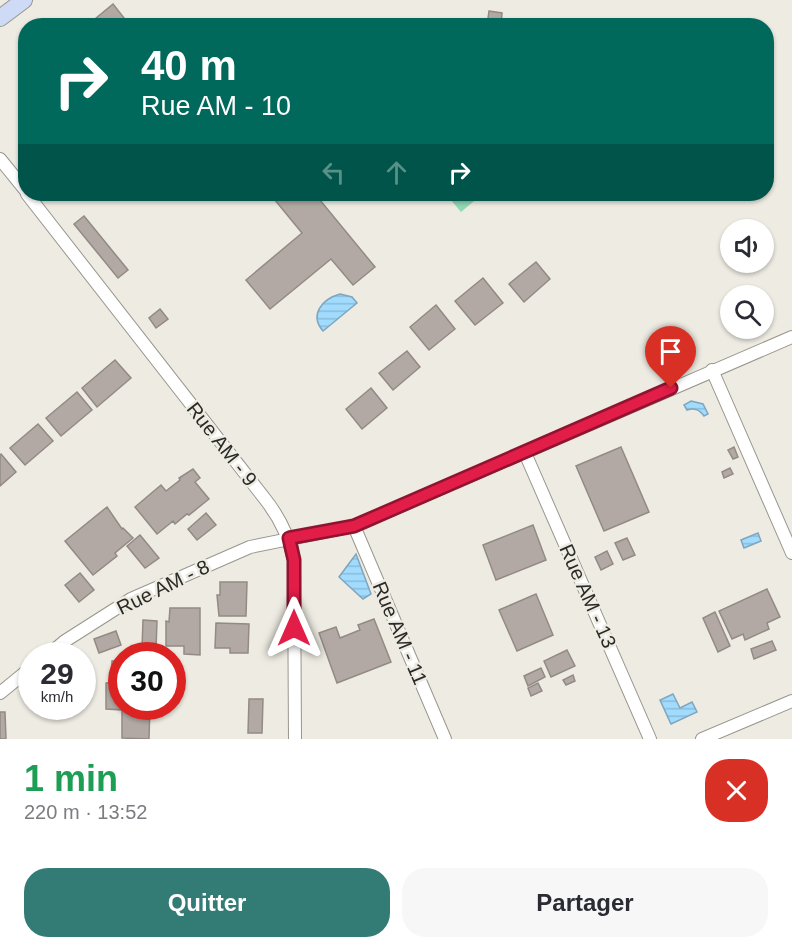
<!DOCTYPE html>
<html lang="fr">
<meta charset="utf-8">
<style>
body{margin:0;font-family:Arial,sans-serif;background:#f7f7f7;color:#2b2b33;height:100vh;display:flex;flex-direction:column;font-size:22px;white-space:nowrap}
*{box-sizing:border-box;margin:0}
p{font-size:20px;color:#7c7c81}
.icon{flex:none;width:33px;height:33px;fill:none;stroke:currentColor;stroke-width:2;stroke-linecap:round;stroke-linejoin:round}
.map{position:relative;height:739px;overflow:hidden}
.sheet{display:flex;flex-direction:column;background:#fff;flex:1}
.sheet>*{flex:none}
.guide{position:absolute;left:18px;top:18px;width:756px;height:183px;border-radius:24px;box-shadow:0 2px 4px #0004;background:#00695c;color:#fff;overflow:hidden}
.controls{position:absolute;left:720px;top:219px;display:grid;gap:12px}
.controls a{display:grid;place-items:center;width:54px;height:54px;border-radius:50%;background:#fff;box-shadow:0 2px 4px #0004;font-size:30px}
.speed{position:absolute;left:18px;top:642px;display:flex;gap:12px;font-size:30px;font-weight:700;text-align:center}
.speed>*{display:grid;place-content:center;width:78px;height:78px;border-radius:50%;background:#fff;box-shadow:0 2px 4px #0004;line-height:1}
.speed small{font-size:15px;font-weight:400}
.speed .limit{border:9px solid #d22;background:#fff;color:#111}
.pin{position:absolute;display:grid;place-items:center;width:51px;height:51px;color:#fff;margin:-62px -26px;border-radius:50% 50% 50% 0;rotate:-45deg;box-shadow:0 0 6px #0007}
.pin .icon{rotate:45deg}
.me{position:absolute;width:66px;margin:-33px;rotate:0deg;stroke-linejoin:round;filter:drop-shadow(0 0 4px #0008)}
.turn{display:flex;align-items:center;gap:21px;height:126px;padding:0 24px;font-size:27px}
.turn .icon{width:78px;height:78px;stroke-width:2.5}
.turn b{display:block;font-size:42px;line-height:51px}
.lanes{display:flex;align-items:center;height:57px;padding:0 24px;background:#0003;justify-content:center;gap:30px;direction:ltr}
.lanes .off{opacity:.35}
.round{display:grid;place-items:center;flex:none;width:63px;height:63px;border-radius:24px;background:#f7f7f7}
.summary{display:flex;align-items:center;justify-content:space-between;height:102px;padding:0 24px}
h1{font-size:36px;font-weight:700;line-height:45px;color:#1e9e55}
.primary-button{display:flex;gap:12px;margin-top:auto;padding:12px 24px}
.primary-button a{flex:1;height:69px;border-radius:24px;background:#337b75;color:#fff;font-size:24px;font-weight:700;line-height:69px;text-align:center}
.primary-button a+a{background:#f7f7f7;color:#2b2b33}
.map>svg:first-child{display:block}
.park{fill:#91d8b3}
.water{fill:url(#water-rules);stroke:#7ea6be;stroke-width:1.5}
.building{fill:#b2a9a4;stroke:#938a85;stroke-width:1.5}
.lines{fill:none;stroke-linecap:round;stroke-linejoin:round}
.street-casing{stroke:#98968d;stroke-width:14}
.secondary-casing{stroke:#98968d;stroke-width:18}
.street{stroke:#fff;stroke-width:12}
.secondary{stroke:#cedaf6;stroke-width:16}
.route-casing{stroke:#92132f;stroke-width:15}
.route{stroke:#e11d48;stroke-width:10}
.labels{text-anchor:middle;stroke-width:5;stroke-linejoin:round;paint-order:stroke}
.street-label{font-size:20px;fill:#2b2a27;stroke:#edebe2}
</style>
<div class="map">
<svg width="792" height="739" viewBox="0 0 792 739">
<defs>
<pattern id="water-rules" width="6" height="5" patternUnits="userSpaceOnUse" patternTransform="scale(1.5)"><rect width="6" height="5" fill="#a1dbfe"/><path d="M0 2.5h6" fill="none" stroke="#8bbcda"/></pattern>
</defs>
<rect width="100%" height="100%" fill="#edebe2"/>
<polygon class="park" points="446,194 478,194 480,196 461,212"/>
<g class="water">
<path d="M340 294 352 297 357 303 323 331C309 315 322 299 340 294Z"/>
<path d="M691 401 703 404 708 414 704 416C699 409 694 408 687 410L684 405Z"/>
<polygon points="758,533 761,541 744,548 741,540"/>
<polygon points="356,554 371,594 363,599 339,577"/>
<polygon points="673,694 680,708 692,702 697,712 671,724 660,700"/>
</g>
<g class="building">
<polygon points="113,4 128,23 124,26 90,26 89,24"/>
<polygon points="489,11 502,13 501,26 487,26"/>
<polygon points="270,194 315,194 375,267 353,285 331,259 270,309 246,280 302,233"/>
<polygon points="84,216 128,270 118,278 74,224"/>
<polygon points="536,262 550,279 524,302 509,284"/>
<polygon points="483,278 503,303 475,325 455,301"/>
<polygon points="436,305 455,329 429,350 410,327"/>
<polygon points="160,309 168,319 156,328 149,318"/>
<polygon points="407,351 420,367 393,390 379,373"/>
<polygon points="115,360 131,378 97,407 82,388"/>
<polygon points="371,388 387,408 362,429 346,409"/>
<polygon points="77,392 92,410 61,436 46,418"/>
<polygon points="38,424 53,441 25,465 10,448"/>
<polygon points="621,447 649,512 604,531 576,466"/>
<polygon points="734,447 738,457 733,459 728,450"/>
<polygon points="1,454 16,472 0,486 0,455"/>
<polygon points="730,468 733,474 724,478 722,472"/>
<polygon points="193,469 200,478 195,482 209,499 189,515 187,514 175,524 173,521 157,534 135,507 161,485 166,491 180,480 179,478"/>
<polygon points="107,507 122,529 123,528 133,538 115,553 117,556 93,575 65,541"/>
<polygon points="206,513 216,525 197,540 188,529"/>
<polygon points="533,525 546,560 496,580 483,545"/>
<polygon points="140,535 159,558 145,568 127,546"/>
<polygon points="627,538 635,555 623,560 615,543"/>
<polygon points="607,551 613,564 601,570 595,557"/>
<polygon points="80,573 94,590 79,602 65,585"/>
<polygon points="220,582 247,582 246,616 219,616 217,595 220,595"/>
<polygon points="767,589 780,617 767,623 769,629 745,640 743,634 732,639 719,611"/>
<polygon points="536,594 553,635 517,651 499,610"/>
<polygon points="170,608 200,608 200,655 184,654 184,646 166,646 166,621 169,622"/>
<polygon points="715,612 730,646 718,652 703,618"/>
<polygon points="374,619 391,662 337,683 319,633 336,627 340,638 360,630 358,625"/>
<polygon points="143,620 157,621 156,649 142,648"/>
<polygon points="216,623 249,624 248,653 230,653 230,648 215,648"/>
<polygon points="116,631 121,645 99,653 94,639"/>
<polygon points="772,641 776,650 754,659 751,649"/>
<polygon points="567,650 575,666 551,677 544,661"/>
<polygon points="112,661 122,661 122,706 150,706 149,739 122,738 122,710 106,709 106,683 111,682"/>
<polygon points="541,668 545,677 528,686 524,676"/>
<polygon points="573,675 575,681 566,685 563,680"/>
<polygon points="538,683 542,691 531,696 528,688"/>
<polygon points="249,699 263,699 262,733 248,733"/>
<polygon points="0,712 5,712 6,739 0,739"/>
</g>
<g class="lines">
<defs>
<g id="street">
<polyline points="0,159 26,191"/>
<path d="M27 194 265 499C280 518 289 536 294 560L295 739"/>
<polyline points="712,370 792,553"/>
<polyline points="525,453 650,739"/>
<polyline points="354,526 445,739"/>
<polyline points="47,656 65,641 131,599 250,547 354,526 792,337"/>
<polyline points="0,693 32,667"/>
<polyline points="702,739 792,701"/>
</g>
<polyline id="secondary" points="0,18 24,0"/>
</defs>
<use href="#street" class="street-casing"/>
<use href="#secondary" class="secondary-casing"/>
<use href="#street" class="street"/>
<use href="#secondary" class="secondary"/>
</g>
<g class="lines">
<defs>
<polyline id="route" points="294,628 294,560 289,538 354,526 671,388"/>
</defs>
<use href="#route" class="route-casing"/>
<use href="#route" class="route"/>
</g>
<g class="labels">
<g class="street-label">
<text transform="translate(222 444) rotate(52)" y="7">Rue AM - 9</text>
<text transform="translate(163 587) rotate(-26)" y="7">Rue AM - 8</text>
<text transform="translate(588 596) rotate(66)" y="7">Rue AM - 13</text>
<text transform="translate(400 633) rotate(67)" y="7">Rue AM - 11</text>
</g>
</g>
</svg>
<div class="controls">
<a><svg class="icon" aria-label="sound" viewBox="0 0 24 24"><path d="M4 9h4l5-4v14l-5-4H4zM17 9q2 3 0 6"/></svg></a>
<a><svg class="icon" aria-label="search" viewBox="0 0 24 24"><circle cx="10" cy="10" r="6"/><path d="M15 15l6 6"/></svg></a>
</div>
<div class="speed"><div>29<small>km/h</small></div><div class="limit">30</div></div>
<div class="pin" style="left:671px;top:388px;background:#d93025"><svg class="icon" aria-label="arrive" viewBox="0 0 24 24"><path d="M6 21V4h12l-3 4 3 4H6"/></svg></div>
<svg class="me" style="left:294px;top:628px" viewBox="-20 -20 40 40"><path d="M0-17L14 15 0 8-14 15z" fill="#e11d48" stroke="#fff" stroke-width="4"/></svg>
<div class="guide">
<div class="turn"><svg class="icon" aria-label="right" viewBox="0 0 24 24"><path d="M7 20v-9h11M14 6l5 5-5 5"/></svg><div><b>40 m</b>Rue AM - 10</div></div>
<div class="lanes"><svg class="icon off" aria-label="left" viewBox="0 0 24 24"><path d="M17 20v-9H6M10 6l-5 5 5 5"/></svg><svg class="icon off" aria-label="ahead" viewBox="0 0 24 24"><path d="M12 20V5M6 11l6-6 6 6"/></svg><svg class="icon" aria-label="right" viewBox="0 0 24 24"><path d="M7 20v-9h11M14 6l5 5-5 5"/></svg></div>
</div>
</div>
<section class="sheet">
<div class="summary"><div><h1>1 min</h1><p>220 m · 13:52</p></div><a class="round" style="background:#d93025;color:#fff"><svg class="icon" aria-label="close" viewBox="0 0 24 24"><path d="M6 6l12 12M18 6L6 18"/></svg></a></div>
<div class="primary-button"><a>Quitter</a><a>Partager</a></div>
</section>
